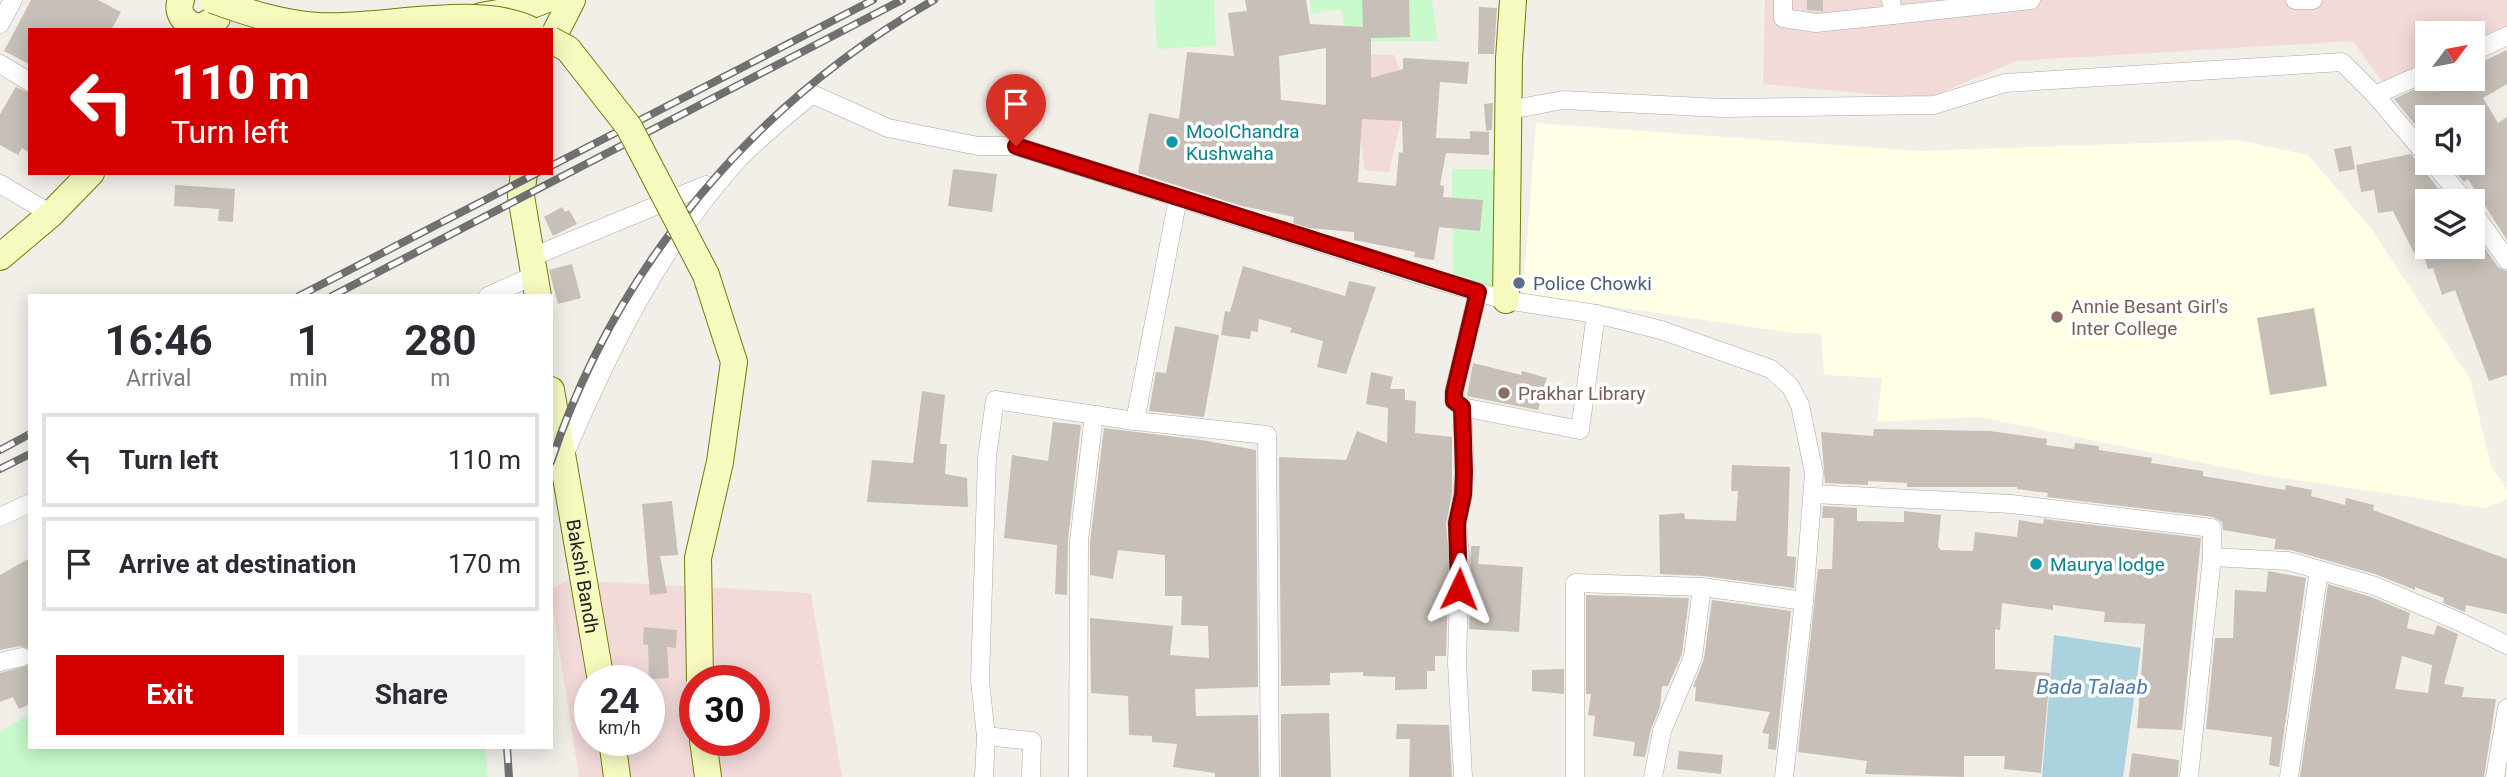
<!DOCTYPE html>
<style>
body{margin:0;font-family:Roboto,sans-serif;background:#f2f2f3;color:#2b2b33;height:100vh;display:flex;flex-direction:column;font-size:26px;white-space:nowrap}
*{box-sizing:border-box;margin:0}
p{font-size:23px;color:#7c7c81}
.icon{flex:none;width:38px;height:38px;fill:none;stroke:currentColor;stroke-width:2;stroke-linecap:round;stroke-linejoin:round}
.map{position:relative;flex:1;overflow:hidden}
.sheet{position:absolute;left:28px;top:294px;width:525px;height:455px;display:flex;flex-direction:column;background:#fff;border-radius:0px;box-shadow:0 4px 18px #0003}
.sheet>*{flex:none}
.top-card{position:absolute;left:28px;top:28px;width:525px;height:147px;border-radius:0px;box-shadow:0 4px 18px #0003;background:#d40000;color:#fff;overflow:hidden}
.needle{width:46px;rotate:58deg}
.buttons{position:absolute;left:2415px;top:21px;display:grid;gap:14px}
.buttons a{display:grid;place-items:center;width:70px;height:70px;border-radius:0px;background:#fff;box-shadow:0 4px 18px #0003;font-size:35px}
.speed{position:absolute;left:574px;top:665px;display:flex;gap:14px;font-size:35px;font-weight:700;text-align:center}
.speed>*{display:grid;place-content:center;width:91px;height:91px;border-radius:50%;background:#fff;box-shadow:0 4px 18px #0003;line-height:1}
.speed small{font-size:18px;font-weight:400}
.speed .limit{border:10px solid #d22;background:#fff;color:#111}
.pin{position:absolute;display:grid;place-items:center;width:60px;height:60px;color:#fff;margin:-72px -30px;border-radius:50% 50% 50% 0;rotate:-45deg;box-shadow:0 0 7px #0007}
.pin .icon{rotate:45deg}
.me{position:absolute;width:77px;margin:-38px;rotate:2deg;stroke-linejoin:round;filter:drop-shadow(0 0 5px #0008)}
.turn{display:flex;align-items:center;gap:24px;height:147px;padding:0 28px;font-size:32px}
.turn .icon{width:91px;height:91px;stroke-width:2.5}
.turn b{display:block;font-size:49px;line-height:60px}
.eta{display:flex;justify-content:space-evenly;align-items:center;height:119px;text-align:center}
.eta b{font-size:42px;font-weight:700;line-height:49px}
.cta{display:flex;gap:14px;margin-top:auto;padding:14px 28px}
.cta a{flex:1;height:80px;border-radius:0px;background:#d40000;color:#fff;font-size:28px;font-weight:700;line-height:80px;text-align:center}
.cta a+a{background:#f2f2f3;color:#2b2b33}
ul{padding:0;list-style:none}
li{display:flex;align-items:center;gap:21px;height:94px;margin:0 14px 10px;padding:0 14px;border:4px solid #e1e1e2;border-radius:0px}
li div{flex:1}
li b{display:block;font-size:26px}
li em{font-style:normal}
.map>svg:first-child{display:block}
.commercial{fill:#f2dad9;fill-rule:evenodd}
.education{fill:#ffffe5}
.park{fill:#c8facc}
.water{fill:#aad3df}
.building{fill:#c7bfb8;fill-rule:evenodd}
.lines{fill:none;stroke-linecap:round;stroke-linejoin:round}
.street-casing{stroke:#a9a9a9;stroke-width:19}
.secondary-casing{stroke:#707d05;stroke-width:28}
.street{stroke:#fff;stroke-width:18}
.secondary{stroke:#f7fabf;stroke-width:26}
.rail-casing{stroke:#707070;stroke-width:8}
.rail{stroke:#fff;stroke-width:5;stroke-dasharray:16;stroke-linecap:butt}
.secondary-bridge-casing{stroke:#707d05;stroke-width:28;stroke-linecap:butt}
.secondary-bridge{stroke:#f7fabf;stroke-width:26}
.route-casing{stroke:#8a0000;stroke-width:18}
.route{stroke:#d40000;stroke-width:12}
.culture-dot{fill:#0f9aa8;stroke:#fff;stroke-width:2.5}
.service-dot{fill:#5c6f8a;stroke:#fff;stroke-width:2.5}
.education-dot{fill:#8d6e63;stroke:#fff;stroke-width:2.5}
.labels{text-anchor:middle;stroke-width:7;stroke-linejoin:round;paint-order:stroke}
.culture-label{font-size:19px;fill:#0d838f;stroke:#fff;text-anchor:start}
.service-label{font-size:19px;fill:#4e5e75;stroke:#fff;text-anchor:start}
.education-label{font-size:19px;fill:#785e54;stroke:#fff;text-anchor:start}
.street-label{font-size:19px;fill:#222;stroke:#fff}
.water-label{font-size:21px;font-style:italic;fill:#4a7aab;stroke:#fff}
</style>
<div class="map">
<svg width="2507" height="777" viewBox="0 0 2507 777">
<rect width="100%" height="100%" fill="#f2efe9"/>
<g class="commercial">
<polygon points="1765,0 2507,0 2507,38 2473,53 2473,33 2427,33 2427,74 2389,91 2353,41 2017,61 1925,99 1763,84"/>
<polygon points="1363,54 1394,55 1402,74 1401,121 1389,172 1365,170 1357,115"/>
<path d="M568 580 811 593 842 777H579L551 597V589ZM590 681H649V740H590ZM695 681H754V740H695Z"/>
</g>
<polygon class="education" points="1536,123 1918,151 2239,140 2308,155 2370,227 2470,379 2491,466 2507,490 2507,499 2484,508 2262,475 1979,417 1877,422 1882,378 1824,375 1821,334 1792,333 1523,293"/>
<g class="park">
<polygon points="1154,0 1214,0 1216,46 1157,49"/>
<polygon points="1310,0 1432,0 1438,41 1347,41 1341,9 1311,14"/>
<polygon points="1452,169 1503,169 1503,293 1453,280"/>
<polygon points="30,714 30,747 485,747 488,777 0,777 0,732"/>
</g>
<polygon class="water" points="2054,635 2141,648 2123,777 2042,777"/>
<g class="building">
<polygon points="31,0 98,0 121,12 111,30 30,30 30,69 29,64 4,51"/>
<path d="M1245 0H1306L1310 24 1363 27 1362 0H1409L1410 37 1371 38V78L1403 69V58L1469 62 1467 84 1440 82 1436 138 1470 139V131L1489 132V155L1446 153 1440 185 1444 186 1443 197 1483 200 1480 231 1439 227 1434 260 1414 257 1415 252 1354 240V232L1309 228 1293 223 1294 217 1242 206 1138 173 1149 113 1179 119 1187 52 1234 56 1228 13 1247 11ZM1326 48V105L1281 100 1279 56ZM1362 119 1402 121 1403 153 1399 152 1396 186 1358 182Z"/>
<polygon points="1807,0 1823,0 1823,11 1807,10"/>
<polygon points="1479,7 1497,8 1494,54 1478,54"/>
<polygon points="2507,50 2507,84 2483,98 2498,123 2507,117 2507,240 2468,179 2464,182 2448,163 2473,163 2473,117 2427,117 2427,139 2394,99 2436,79 2473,79 2473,66"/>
<polygon points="16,87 30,93 30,153 22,148 18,155 0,145 0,114"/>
<polygon points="1493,103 1492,130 1486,131 1484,104"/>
<polygon points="2351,146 2355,169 2339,172 2334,149"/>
<polygon points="2411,154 2448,201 2427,201 2426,247 2473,247 2475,234 2498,267 2507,271 2507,375 2489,381 2455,290 2442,295 2433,268 2428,269 2422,249 2414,253 2393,211 2378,213 2374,190 2361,192 2356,165"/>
<polygon points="953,169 997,174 992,212 948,206"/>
<polygon points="175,185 235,189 233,222 218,221 219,209 174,206"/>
<polygon points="562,207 565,212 569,210 577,224 553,236 544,217"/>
<polygon points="572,264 581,298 558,304 549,270"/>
<polygon points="1243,266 1345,296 1349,281 1376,287 1346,374 1317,367 1323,341 1290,332 1292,328 1259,319 1258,332 1251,331 1250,339 1221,335 1225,311 1230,312"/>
<polygon points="2314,308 2327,386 2270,395 2257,318"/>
<polygon points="1175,326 1219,335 1204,417 1149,411 1156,372 1166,373"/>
<polygon points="1473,363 1521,375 1522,371 1547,378 1538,410 1467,396"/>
<polygon points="1371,372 1393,377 1390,389 1405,389 1405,400 1416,401 1415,433 1452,437 1452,494 1446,524 1449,556 1446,656 1435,656 1435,671 1427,671 1427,689 1395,690 1395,677 1363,676 1363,672 1330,673 1330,685 1281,686 1279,457 1346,460 1357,431 1387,443 1388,408 1366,404"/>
<polygon points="922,391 945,395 940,444 947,444 945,474 967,478 968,507 867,502 872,460 913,463"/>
<polygon points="1053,422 1081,425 1068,540 1067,595 1055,594 1057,545 1004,538 1012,455 1048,461"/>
<polygon points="1104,428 1202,440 1256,450 1258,687 1195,689 1196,716 1258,715 1259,777 1215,777 1215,773 1173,767 1177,744 1152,742 1152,736 1129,735 1128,696 1091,693 1090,618 1173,626 1170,655 1209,658 1208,626 1181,625 1182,596 1165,596 1165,555 1118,550 1113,579 1090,575 1090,542"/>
<polygon points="1874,429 1990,431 2047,439 2046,445 2074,449 2075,443 2099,446 2099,450 2152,458 2151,463 2203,471 2203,476 2285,490 2286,485 2312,490 2311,496 2345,505 2346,498 2374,505 2373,510 2507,559 2507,614 2466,605 2465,612 2443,603 2444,598 2415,587 2415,590 2378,575 2291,550 2274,549 2276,539 2223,530 2222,522 2213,517 2047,497 2048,493 2017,489 2017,487 1907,487 1907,483 1868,481 1868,485 1825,483 1821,432 1873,436"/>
<polygon points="1732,465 1790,467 1787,556 1796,557 1794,588 1704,576 1660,574 1659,515 1684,513 1685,519 1736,521 1738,491 1731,491"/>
<polygon points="672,501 678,555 660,556 667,593 650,595 642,504"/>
<polygon points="1823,506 1857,508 1857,521 1904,522 1904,511 1941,515 1938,547 1941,550 1973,551 1975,532 2017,537 2019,520 2043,524 2044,519 2201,538 2182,730 2137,728 2145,624 2104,622 2105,612 2053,605 2053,610 2002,603 2000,630 1995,629 1995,669 2050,673 2041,773 2004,769 2005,756 1964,756 1964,777 1865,774 1867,761 1798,752 1818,569 1832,569 1834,518 1822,518"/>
<polygon points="1471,546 1480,546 1478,564 1523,567 1519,632 1469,629"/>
<polygon points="30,558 30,649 20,646 0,650 0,575"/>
<polygon points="2268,571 2306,578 2279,767 2269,765 2272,737 2206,729 2215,638 2233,638 2235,590 2266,592"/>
<path d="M2328 584 2371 597 2410 613 2407 628 2434 635 2437 625 2458 634 2444 684 2464 687 2462 697 2496 699 2484 777H2300ZM2402 656 2432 665 2428 693 2395 689Z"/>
<polygon points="1586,595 1689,598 1682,654 1668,686 1662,686 1660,707 1651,729 1645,757 1633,756 1635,742 1593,736 1595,716 1588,715 1591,694 1586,694"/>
<polygon points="1712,600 1791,611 1776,750 1768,749 1769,734 1762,733 1770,712 1695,701 1696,687 1693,687 1704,659"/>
<polygon points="644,627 677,630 676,648 667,647 669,678 649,679 648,645 643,644"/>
<polygon points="30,665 30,704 19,709 13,697 0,702 0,673"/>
<polygon points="1564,669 1564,694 1532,691 1532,670"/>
<polygon points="1329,713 1331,777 1281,777 1281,714"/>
<polygon points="1397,724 1449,725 1452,777 1409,777 1410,739 1396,739"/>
<polygon points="1679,751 1723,755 1721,774 1677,769"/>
<polygon points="2132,753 2179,760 2178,777 2129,777"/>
</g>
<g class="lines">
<defs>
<g id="street">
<polyline points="1783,0 1783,18 1816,23 1893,15"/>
<polyline points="1891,0 1893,15 2031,0"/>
<polyline points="2295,0 2313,0"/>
<polyline points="0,24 13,0"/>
<polyline points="2473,52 2507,36"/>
<polyline points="0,64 30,82"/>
<polyline points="2375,95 2427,72"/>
<polyline points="1509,110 1563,100 1721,108 1934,105 2005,83 2342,62 2375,95 2427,156"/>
<polyline points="2433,163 2465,201"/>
<polyline points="0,184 51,214"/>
<polyline points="2473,212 2507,260"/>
<polyline points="532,257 706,185"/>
<polyline points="488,296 535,275"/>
<polyline points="1462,407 1580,430 1596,314"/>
<polyline points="1135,421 1267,435 1270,777"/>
<path d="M564 456C609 350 659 248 736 162 759 137 787 116 812 94L888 128 978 146H1016L1432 279 1506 300 1596 314 1661 330 1771 369 1790 386 1800 405 1814 473 1804 601 1784 777"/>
<polyline points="1813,494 2011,504 2212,528 2212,557 2288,561 2375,586 2460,622 2507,645"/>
<polyline points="0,517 30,503"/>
<polyline points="0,662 22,657"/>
<polyline points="984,777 986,736"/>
<polyline points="1031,777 1032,741 986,736 980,681 987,457 995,400 1135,421 1178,198"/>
<polyline points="1078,777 1079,541 1094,415"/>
<polyline points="1463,777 1457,663 1460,556 1457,523 1463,495 1464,450 1462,407 1454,401 1454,392 1478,292"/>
<polyline points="1575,777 1575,583 1702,587"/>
<polyline points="1653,777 1662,731 1693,657 1702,587 1804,601"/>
<polyline points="2189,777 2212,557"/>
<polyline points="2289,777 2319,570"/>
<polyline points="2495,777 2507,708"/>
</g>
<g id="secondary">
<path d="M181 0C175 14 187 26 201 27L217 18 219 0"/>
<polyline points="481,16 521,9 545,0"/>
<polyline points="551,41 572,0"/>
<polyline points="524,173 521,196 538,296"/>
<polyline points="0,257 51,214 91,173"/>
<polyline points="1506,300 1509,59 1513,0"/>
<path id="s1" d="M551 390 601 681"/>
<polyline points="612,740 617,777"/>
<polyline points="703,740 708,777"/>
</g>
</defs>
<use href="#street" class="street-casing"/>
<use href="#secondary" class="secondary-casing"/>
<use href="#street" class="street"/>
<use href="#secondary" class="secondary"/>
<defs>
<g id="rail">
<polyline points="551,166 873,0"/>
<polyline points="299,296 537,173"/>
<polyline points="332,296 902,0"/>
<polyline points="0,450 30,434"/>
<path d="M551 462C615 267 756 101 934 0"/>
<polyline points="0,469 30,454"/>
<polyline points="507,747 509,777"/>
</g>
</defs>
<use href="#rail" class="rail-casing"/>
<use href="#rail" class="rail"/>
<defs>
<g id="secondary-bridge">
<path d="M213 0C248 13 280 23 317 26 376 30 479 3 531 30"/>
<polyline points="551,40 568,49 629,127 706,275 734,362 720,462 698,558 700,681"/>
</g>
</defs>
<use href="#secondary-bridge" class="secondary-bridge-casing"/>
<use href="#secondary-bridge" class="secondary-bridge"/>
</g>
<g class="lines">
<defs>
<polyline id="route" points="1016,146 1478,292 1454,392 1454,401 1462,407 1464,472 1463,495 1457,523 1459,589"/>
</defs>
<use href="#route" class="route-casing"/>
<use href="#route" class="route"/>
</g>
<g class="culture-dot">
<circle cx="1172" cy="142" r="7"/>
<circle cx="2036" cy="564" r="7"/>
</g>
<circle class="service-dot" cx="1519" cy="283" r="7"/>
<g class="education-dot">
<circle cx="2057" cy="317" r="7"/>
<circle cx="1504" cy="393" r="7"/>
</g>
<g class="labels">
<g class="culture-label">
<text x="1186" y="138">MoolChandra<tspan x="1186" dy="22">Kushwaha</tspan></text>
<text x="2050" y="571">Maurya lodge</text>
</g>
<g class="service-label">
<text x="1533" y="290">Police Chowki</text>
</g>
<g class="education-label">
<text x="2071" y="313">Annie Besant Girl's<tspan x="2071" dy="22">Inter College</tspan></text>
<text x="1518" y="400">Prakhar Library</text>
</g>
<g class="street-label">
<text dy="7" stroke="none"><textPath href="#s1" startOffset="189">Bakshi Bandh</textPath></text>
</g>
<g class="water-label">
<text x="2092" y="694">Bada Talaab</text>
</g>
</g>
</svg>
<div class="buttons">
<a><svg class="needle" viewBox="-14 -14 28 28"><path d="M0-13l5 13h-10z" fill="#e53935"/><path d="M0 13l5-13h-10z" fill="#7c7c81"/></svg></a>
<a><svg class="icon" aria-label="sound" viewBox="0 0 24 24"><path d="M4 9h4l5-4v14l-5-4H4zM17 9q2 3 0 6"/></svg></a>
<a><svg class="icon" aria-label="layers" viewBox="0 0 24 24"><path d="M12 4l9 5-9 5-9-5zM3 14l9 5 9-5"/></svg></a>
</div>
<div class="speed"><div>24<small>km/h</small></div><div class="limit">30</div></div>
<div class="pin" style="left:1016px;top:146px;background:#d93025"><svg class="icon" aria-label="arrive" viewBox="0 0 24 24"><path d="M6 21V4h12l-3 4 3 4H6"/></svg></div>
<svg class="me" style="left:1459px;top:589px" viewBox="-20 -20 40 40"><path d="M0-17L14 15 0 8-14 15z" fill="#d40000" stroke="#fff" stroke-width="4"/></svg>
<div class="top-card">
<div class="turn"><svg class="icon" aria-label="left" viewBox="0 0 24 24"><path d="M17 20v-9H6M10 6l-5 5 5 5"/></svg><div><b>110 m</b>Turn left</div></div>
</div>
<section class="sheet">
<div class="eta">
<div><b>16:46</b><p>Arrival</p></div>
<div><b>1</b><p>min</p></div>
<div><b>280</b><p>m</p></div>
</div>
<ul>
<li><svg class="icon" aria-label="left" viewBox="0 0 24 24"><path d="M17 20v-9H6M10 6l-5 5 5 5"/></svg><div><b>Turn left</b></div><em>110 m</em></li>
<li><svg class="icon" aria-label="arrive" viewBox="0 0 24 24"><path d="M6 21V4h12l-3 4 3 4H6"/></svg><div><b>Arrive at destination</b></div><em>170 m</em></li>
</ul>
<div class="cta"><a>Exit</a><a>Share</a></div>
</section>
</div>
